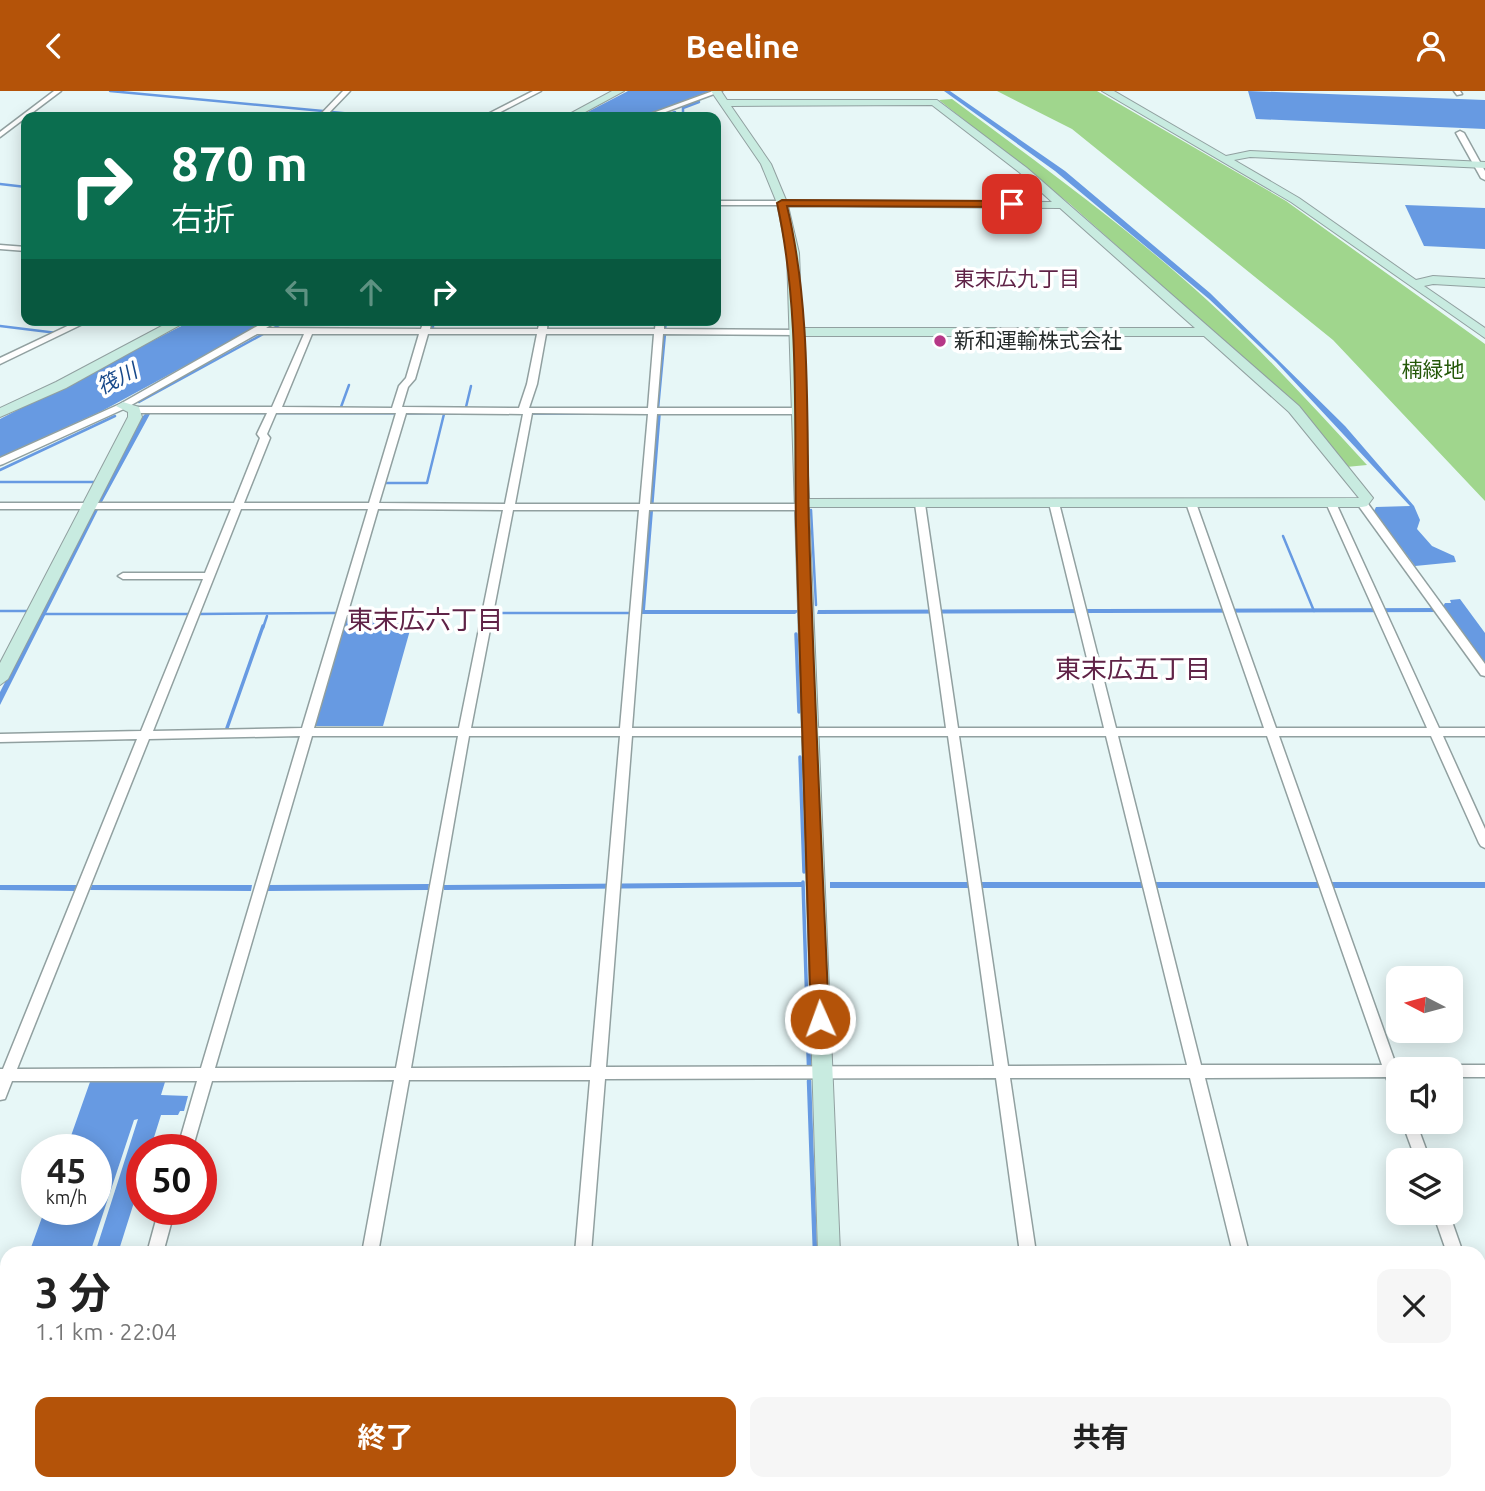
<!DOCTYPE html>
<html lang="ja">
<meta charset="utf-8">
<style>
body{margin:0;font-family:Ubuntu,"Noto Sans JP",sans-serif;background:#f6f6f6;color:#222;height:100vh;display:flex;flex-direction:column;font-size:26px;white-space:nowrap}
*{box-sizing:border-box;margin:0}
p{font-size:23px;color:#767676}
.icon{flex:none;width:38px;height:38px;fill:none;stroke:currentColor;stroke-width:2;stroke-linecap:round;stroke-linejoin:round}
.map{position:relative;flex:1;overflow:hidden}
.details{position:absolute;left:0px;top:1155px;width:1486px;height:245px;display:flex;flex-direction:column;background:#fff;border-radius:21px 21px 0 0;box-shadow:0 4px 18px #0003}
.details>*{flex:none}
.guide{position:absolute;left:21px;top:21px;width:700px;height:214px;border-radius:14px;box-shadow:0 4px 18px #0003;background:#0b6e4f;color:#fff;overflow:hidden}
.needle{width:46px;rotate:276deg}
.fabs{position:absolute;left:1386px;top:875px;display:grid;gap:14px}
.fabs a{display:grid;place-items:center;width:77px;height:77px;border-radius:14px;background:#fff;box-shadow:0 4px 18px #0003;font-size:35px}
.speed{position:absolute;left:21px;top:1043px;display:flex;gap:14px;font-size:35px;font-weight:700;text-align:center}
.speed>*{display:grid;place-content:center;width:91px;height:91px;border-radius:50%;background:#fff;box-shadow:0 4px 18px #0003;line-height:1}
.speed small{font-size:18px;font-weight:400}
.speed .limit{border:10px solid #d22;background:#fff;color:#111}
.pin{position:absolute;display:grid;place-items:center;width:60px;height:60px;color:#fff;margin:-30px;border-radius:14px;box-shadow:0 4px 10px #0006}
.me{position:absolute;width:77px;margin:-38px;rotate:358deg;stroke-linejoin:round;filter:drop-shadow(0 0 5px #0008)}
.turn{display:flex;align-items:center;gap:24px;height:147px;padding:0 35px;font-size:32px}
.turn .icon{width:91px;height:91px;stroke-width:2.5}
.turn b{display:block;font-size:49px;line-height:60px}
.lanes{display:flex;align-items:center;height:66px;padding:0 35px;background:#0003;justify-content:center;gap:35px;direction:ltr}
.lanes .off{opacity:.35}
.round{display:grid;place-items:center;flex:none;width:74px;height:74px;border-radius:14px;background:#f6f6f6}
.headline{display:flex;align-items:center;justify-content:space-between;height:119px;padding:0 35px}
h1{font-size:42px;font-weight:700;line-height:52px}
.action{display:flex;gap:14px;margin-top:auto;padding:14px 35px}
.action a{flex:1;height:80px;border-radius:14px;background:#b45309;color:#fff;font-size:28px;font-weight:700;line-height:80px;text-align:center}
.action a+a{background:#f6f6f6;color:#222}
header{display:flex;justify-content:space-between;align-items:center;height:91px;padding:0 35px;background:#b45309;color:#fff;font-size:32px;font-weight:700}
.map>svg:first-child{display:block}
.green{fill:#a0d68d}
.water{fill:#679ae2}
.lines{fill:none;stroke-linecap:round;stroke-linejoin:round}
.stream-far2{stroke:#679ae2;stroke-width:2.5}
.stream-far1{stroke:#679ae2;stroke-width:3.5}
.stream{stroke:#679ae2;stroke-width:4.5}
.street-casing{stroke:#91a0a0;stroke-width:3}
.secondary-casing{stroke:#91a0a0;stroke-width:2}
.street{fill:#fff;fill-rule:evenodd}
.secondary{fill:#c8ebe0;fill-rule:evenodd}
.route{fill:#b45309;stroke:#753606;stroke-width:2}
.poi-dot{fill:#b63887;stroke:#fff;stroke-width:2.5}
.labels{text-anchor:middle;stroke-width:7;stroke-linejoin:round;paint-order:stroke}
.far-neighbourhood-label{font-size:21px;fill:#602347;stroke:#fff}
.far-poi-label{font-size:21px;fill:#252b2b;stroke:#fff;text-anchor:start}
.far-park-label{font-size:21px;fill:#245808;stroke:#fff}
.far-water-label{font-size:21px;font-style:italic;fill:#18498a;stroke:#fff}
.neighbourhood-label{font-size:26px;fill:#602347;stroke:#fff}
</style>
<header><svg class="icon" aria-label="back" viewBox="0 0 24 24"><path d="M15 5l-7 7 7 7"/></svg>Beeline<svg class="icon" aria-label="person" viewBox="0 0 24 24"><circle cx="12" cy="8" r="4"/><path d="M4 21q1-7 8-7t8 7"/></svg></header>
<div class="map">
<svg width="1485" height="1400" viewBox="0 0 1485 1400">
<rect width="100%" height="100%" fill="#e7f7f7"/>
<g class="green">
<polygon points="997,0 1097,0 1286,110 1485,253 1485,410 1333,249 1072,38"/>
<path d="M952 8C1039 73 1127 136 1207 209 1264 261 1315 318 1367 374L1346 376 1301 319 1070 113 939 9Z"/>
</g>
<g class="water">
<polygon points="628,0 710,0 641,26 578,26"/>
<polygon points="944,0 950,0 1065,80 1210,202 1345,335 1414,415 1420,429 1417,438 1432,455 1454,465 1456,471 1415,475 1374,420 1376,416 1410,415 1276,271 1209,208 1055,80"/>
<polygon points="1248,0 1485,9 1485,38 1256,28"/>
<polygon points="1405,114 1485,117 1485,158 1424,155"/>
<polygon points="193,229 270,229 102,320 0,366 0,328"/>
<polygon points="661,321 645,519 800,519 795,523 641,523 657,323"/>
<polygon points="146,322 649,322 649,324 150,323 102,411 0,614 0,601 140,328"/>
<polygon points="1460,508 1485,542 1485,573 1446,521 817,523 818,519 1442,517 1445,512 1451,512 1450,509"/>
<polygon points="347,525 414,525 383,635 315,635"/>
<polygon points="803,791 803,796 444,799 444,794"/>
<rect x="830" y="791" width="655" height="6"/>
<polygon points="429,793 428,799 267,800 268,794"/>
<polygon points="0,794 77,794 74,800 0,799"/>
<polygon points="92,794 252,794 251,800 90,799"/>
<polygon points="90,991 165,991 161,1004 188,1005 184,1020 180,1020 178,1024 161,1024 150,1059 142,1059 142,1086 118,1162 95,1162 138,1028 134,1029 90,1162 29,1162 45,1118 96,1118 96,1059 66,1059"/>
</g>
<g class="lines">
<g class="stream-far2">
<polyline points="110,0 323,20"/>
<polyline points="332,21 383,26"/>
<polyline points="661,26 675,21"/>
<polyline points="683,26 683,17 699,11"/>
<polyline points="0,93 26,96"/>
<polyline points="435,229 432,238 435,238"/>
<polyline points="0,235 57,242"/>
<polyline points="274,237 288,229"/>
<polyline points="665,239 666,229"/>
<polyline points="139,311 265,242"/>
<polyline points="341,316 349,294"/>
<polyline points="466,316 471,295"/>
<polyline points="658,318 665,243"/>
<polyline points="0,379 115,325"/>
<polyline points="0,391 96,391"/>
<polyline points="385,392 427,392 444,323"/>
<polyline points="811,419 816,514"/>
<polyline points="1283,445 1314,520"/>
<polyline points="0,520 29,520"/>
<polyline points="347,522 482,522"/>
<polyline points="492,522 629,522"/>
<polyline points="44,523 189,523"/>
<polyline points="198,523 335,522"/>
<polyline points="263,537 267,525"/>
</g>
<g class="stream-far1">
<polyline points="796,543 799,621"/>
<polyline points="227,637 263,535"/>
<polyline points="800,666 804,781"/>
<polyline points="803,791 807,917"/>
</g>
<g class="stream">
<polyline points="807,916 809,976"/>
<polyline points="809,990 815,1162"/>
<polyline points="0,1216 7,1216"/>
<polyline points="822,1393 822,1400"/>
</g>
<defs>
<g id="street">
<polygon points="54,0 61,0 0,46 0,41"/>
<polygon points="343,0 350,0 325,26 318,26"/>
<polygon points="533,0 541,0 491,26 482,26"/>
<polygon points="713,0 722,0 652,26 642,26"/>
<polygon points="1454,0 1460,0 1462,3 1457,4"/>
<polygon points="1460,40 1464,42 1485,80 1485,89 1481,87 1456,42"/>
<polygon points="716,110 782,110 786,112 782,114 716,114"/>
<polygon points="0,154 26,156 26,160 0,158"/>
<polygon points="80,229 91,229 0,273 0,267"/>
<path d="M268 229H279L266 237 421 238 424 229H432L430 238H538L540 229H548L547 238H655L656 229H664V238L800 239V243L797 244 663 243 657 317H799L804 320 799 323H657L650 413H803L808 416 803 419H649L632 637H946L915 413 920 410 925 413 958 637H1104L1049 412 1054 409 1059 412 1116 637H1264L1186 412 1191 409 1196 412 1276 637H1427L1326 412 1331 409 1335 410 1439 637H1485V645H1443L1485 738V757L1481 755 1479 752 1431 645H1279L1396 974 1403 976 1404 978H1398V1005L1393 1003 1386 986 1205 987 1249 1162H1233L1190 987H1010L1036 1162H1020L996 987 605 988 591 1162H575L590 989H409L378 1162H362L394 989 212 990 192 1059H177L197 990H12L5 1008 0 1009V978H3L137 648 0 651V643L141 640 203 488H123L118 485 123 482H205L231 418H0V412H234L260 347 257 343 267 322H134L129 319 134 316H272L304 243H257L126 317 3 373 0 374V367L120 313ZM312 243H419L406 287 399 295 392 317 282 316ZM428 243H537L527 293 519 317 402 316 408 296 415 288ZM546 243H654L648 317H529L537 293ZM276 322H396L369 412H244L270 347 267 343ZM406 322 523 323 505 413 379 412ZM532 322 648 323 640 413H515ZM241 418H368L302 637 153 640ZM378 418 503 419 459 637H314ZM513 419H639L620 637H471ZM300 645 201 977 17 978 149 648ZM312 645H458L396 977H215ZM469 645H620L591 976 411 977ZM632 645H948L994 975 606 976ZM959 645H1106L1187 974 1008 975ZM1118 645H1267L1382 974H1201Z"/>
<polygon points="1362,409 1366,410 1485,573 1485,585 1481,584 1358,414 1358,410"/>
<polygon points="1451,974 1485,974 1485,986 1451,986 1451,978 1445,978"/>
<polygon points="1402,1031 1416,1031 1430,1069 1416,1069"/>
<polygon points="159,1118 175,1118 163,1162 147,1162"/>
<polygon points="1433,1122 1449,1122 1463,1162 1447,1162"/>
<polygon points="1479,1223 1485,1226 1485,1257 1479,1254"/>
<polygon points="80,1393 98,1393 96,1400 78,1400"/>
<polygon points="319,1393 337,1393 335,1400 317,1400"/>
<rect x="555" y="1393" width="18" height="7"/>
<polygon points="1051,1393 1069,1393 1070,1400 1052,1400"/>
<polygon points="1288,1393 1306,1393 1308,1400 1290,1400"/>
</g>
<g id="secondary">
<polygon points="612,0 624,0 576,26 564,26"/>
<path d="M711 0H721L727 9H937L1027 77 1299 315 1373 407 1367 415 1362 416H809L840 1162H818L787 162 777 112 761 73ZM932 14 1019 81 1052 111 786 109 771 73 731 15ZM788 115 1060 117 1195 237H802L799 162ZM802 245H1204L1289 321 1359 407 809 408Z"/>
<polygon points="1102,0 1114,0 1226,65 1250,60 1485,71 1485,77 1250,66 1234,69 1299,107 1416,189 1433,185 1485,188 1485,196 1433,193 1424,195 1485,237 1485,247 1291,111"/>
<polygon points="173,229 189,229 66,297 0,326 0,317 56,291"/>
<polygon points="123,311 139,316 142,326 8,588 0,594 0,572 128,326 128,321 116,315"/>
<polygon points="824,1393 850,1393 851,1400 825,1400"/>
</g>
</defs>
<use href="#street" class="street-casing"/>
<use href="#secondary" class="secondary-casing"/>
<use href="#street" class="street"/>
<use href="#secondary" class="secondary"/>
</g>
<path class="route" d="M782 109 1012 110 1017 113 1012 116 787 115C812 219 806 330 809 436 814 600 822 764 829 928L827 933 820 935 814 933 811 928C805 763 800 599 796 435 794 328 800 217 777 112Z"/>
<circle class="poi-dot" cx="940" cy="250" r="7"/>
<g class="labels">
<g class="far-neighbourhood-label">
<text x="1017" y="195">東末広九丁目</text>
</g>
<g class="far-poi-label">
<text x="954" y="257">新和運輸株式会社</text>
</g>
<g class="far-park-label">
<text x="1433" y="286">楠緑地</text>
</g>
<g class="far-water-label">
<text transform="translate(117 288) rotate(-27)" y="7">筏川</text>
</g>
<g class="neighbourhood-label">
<text x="425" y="538">東末広六丁目</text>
<text x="1133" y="587">東末広五丁目</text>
</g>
</g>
</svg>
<div class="fabs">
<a><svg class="needle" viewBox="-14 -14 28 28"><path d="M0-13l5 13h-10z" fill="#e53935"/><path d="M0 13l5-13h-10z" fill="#767676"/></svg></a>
<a><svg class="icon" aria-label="sound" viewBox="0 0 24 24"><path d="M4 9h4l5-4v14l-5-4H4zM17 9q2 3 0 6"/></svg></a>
<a><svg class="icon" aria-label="layers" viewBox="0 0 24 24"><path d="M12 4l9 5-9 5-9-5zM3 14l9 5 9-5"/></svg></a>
</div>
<div class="speed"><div>45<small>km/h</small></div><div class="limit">50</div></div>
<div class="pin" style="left:1012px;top:113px;background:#d93025"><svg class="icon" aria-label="arrive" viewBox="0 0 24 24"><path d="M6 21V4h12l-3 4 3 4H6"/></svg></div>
<svg class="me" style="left:820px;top:928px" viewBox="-20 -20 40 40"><circle r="17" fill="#b45309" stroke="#fff" stroke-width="3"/><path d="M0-11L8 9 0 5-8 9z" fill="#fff"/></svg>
<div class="guide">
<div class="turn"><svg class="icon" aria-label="right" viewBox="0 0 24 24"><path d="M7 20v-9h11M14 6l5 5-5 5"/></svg><div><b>870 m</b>右折</div></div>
<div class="lanes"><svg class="icon off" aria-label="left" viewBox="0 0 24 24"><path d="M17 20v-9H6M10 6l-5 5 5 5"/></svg><svg class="icon off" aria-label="ahead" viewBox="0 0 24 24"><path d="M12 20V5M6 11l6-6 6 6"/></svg><svg class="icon" aria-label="right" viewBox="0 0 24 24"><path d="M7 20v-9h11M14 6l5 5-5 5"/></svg></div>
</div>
<section class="details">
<div class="headline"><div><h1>3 分</h1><p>1.1 km · 22:04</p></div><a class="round"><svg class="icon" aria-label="close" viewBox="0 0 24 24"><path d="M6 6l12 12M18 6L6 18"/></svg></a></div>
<div class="action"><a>終了</a><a>共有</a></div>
</section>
</div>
